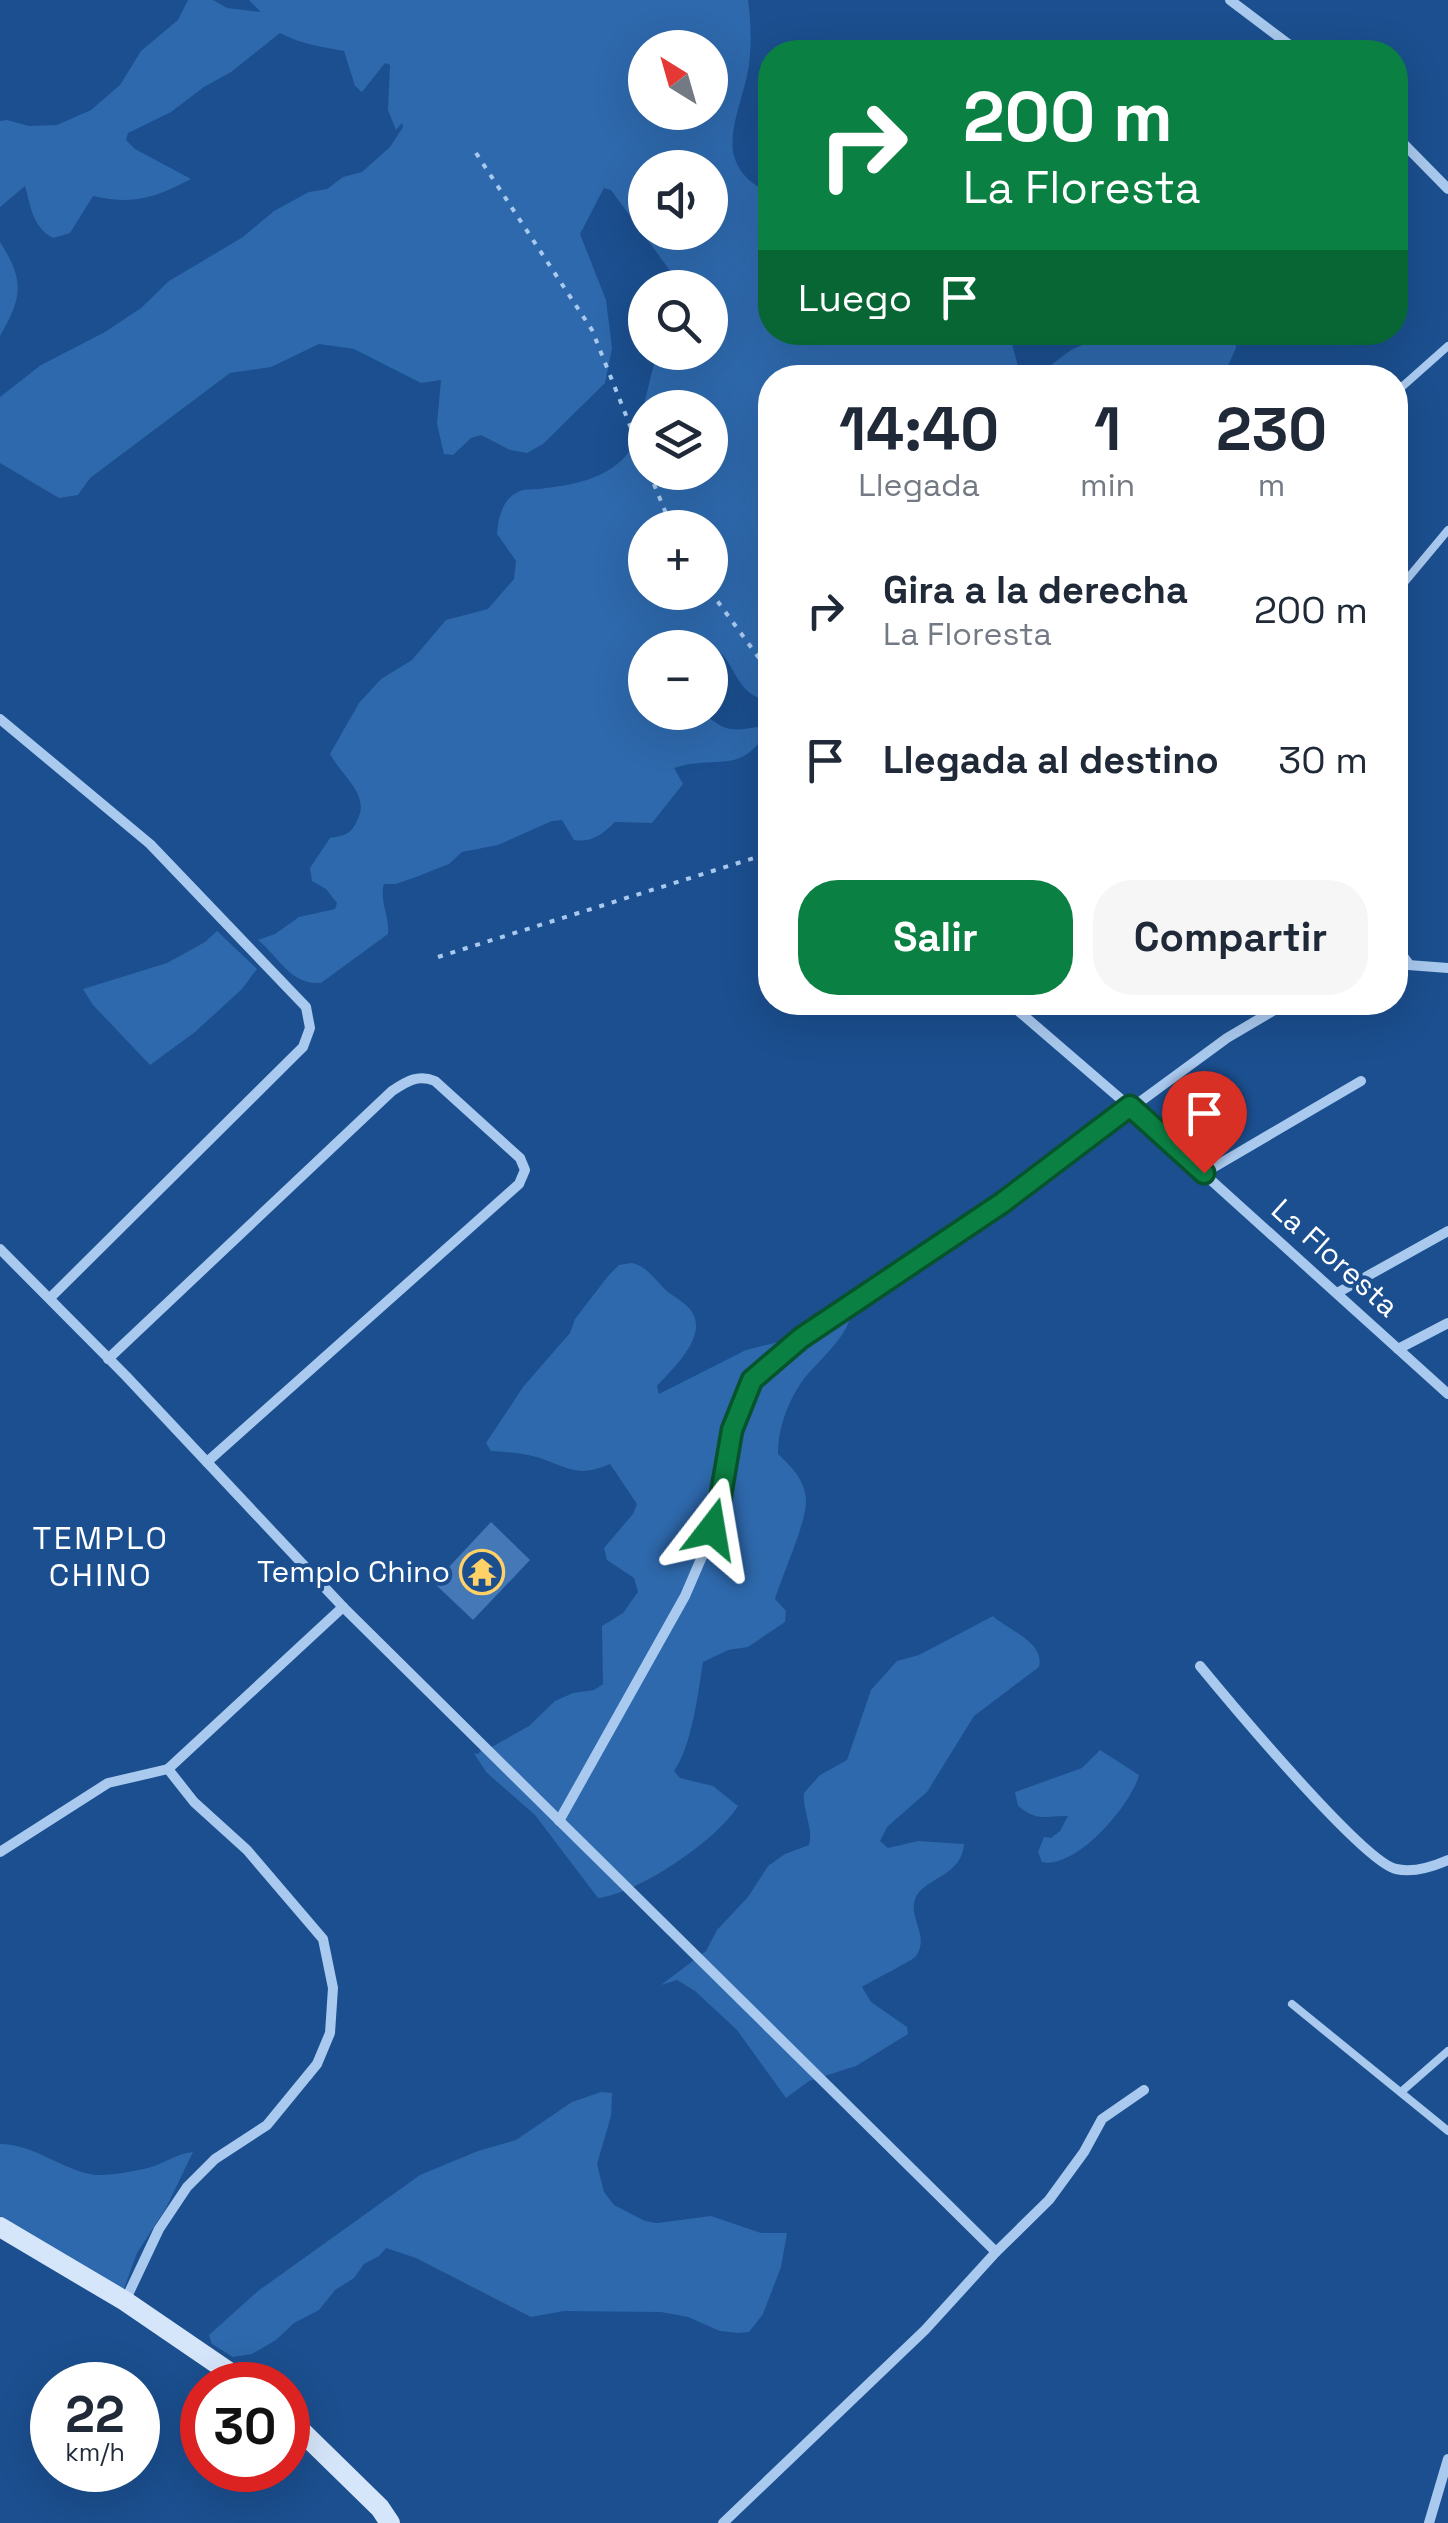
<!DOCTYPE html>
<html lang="es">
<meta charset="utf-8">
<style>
body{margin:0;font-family:"Space Grotesk",sans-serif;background:#f6f6f7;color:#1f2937;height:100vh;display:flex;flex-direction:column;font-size:38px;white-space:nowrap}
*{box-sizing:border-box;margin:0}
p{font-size:32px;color:#747a83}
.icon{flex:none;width:55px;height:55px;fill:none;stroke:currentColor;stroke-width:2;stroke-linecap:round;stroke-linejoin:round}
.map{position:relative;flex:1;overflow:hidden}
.drawer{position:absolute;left:758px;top:365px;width:650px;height:650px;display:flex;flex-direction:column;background:#fff;border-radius:40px;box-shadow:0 10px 40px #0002}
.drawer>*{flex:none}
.guide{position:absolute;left:758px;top:40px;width:650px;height:305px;border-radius:40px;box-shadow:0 10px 40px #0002;background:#0b8043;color:#fff;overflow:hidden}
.needle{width:65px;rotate:323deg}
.fabs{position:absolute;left:628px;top:30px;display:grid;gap:20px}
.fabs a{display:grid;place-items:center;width:100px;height:100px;border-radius:50%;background:#fff;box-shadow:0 10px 40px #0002;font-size:50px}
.speed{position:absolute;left:30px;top:2362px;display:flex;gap:20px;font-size:50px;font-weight:700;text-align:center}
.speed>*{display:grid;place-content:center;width:130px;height:130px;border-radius:50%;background:#fff;box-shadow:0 10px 40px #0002;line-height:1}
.speed small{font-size:25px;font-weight:400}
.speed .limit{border:15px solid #d22;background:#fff;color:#111}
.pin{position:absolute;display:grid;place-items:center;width:85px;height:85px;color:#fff;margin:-102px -42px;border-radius:50% 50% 50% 0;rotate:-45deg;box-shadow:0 0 10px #0007}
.pin .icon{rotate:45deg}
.me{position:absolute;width:110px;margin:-55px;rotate:14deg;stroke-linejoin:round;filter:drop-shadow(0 0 8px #0008)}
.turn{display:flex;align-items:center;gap:35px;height:210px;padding:0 40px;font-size:45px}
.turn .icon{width:130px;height:130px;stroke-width:2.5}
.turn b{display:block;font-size:70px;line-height:85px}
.then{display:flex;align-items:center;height:95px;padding:0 40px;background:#0003;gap:20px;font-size:38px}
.eta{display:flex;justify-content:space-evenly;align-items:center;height:170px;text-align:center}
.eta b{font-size:60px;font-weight:800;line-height:70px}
.action{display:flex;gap:20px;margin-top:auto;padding:20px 40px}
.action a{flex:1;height:115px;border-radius:40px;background:#0b8043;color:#fff;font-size:40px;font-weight:800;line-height:115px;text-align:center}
.action a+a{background:#f6f6f7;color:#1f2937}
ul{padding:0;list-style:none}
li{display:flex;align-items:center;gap:30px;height:150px;padding:0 40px}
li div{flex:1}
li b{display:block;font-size:38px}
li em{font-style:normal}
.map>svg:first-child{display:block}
.green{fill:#2e69ad;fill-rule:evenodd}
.building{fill:#4478b7}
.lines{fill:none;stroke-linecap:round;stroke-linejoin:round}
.path{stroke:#a9c9ee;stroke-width:4;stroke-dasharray:5 8;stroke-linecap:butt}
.lane{stroke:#a9c9ee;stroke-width:8}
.street{stroke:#a9c9ee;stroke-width:10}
.secondary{stroke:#d6e6fa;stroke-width:20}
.route-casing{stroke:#07532c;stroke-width:25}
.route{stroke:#0b8043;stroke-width:18}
.labels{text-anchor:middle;stroke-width:8;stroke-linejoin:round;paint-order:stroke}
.street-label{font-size:30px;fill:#fff;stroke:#1b4f8f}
.poi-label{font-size:30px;fill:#fff;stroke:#1b4f8f;text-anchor:end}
.neighbourhood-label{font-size:32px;letter-spacing:2.5px;fill:#fff;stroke:#1b4f8f}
</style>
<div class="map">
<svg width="1448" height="2523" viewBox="0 0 1448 2523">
<rect width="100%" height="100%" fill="#1b4f8f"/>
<g class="green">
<path d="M188 0H213L227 8 261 12 249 0H748C751 22 752 49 748 71 740 113 713 157 757 186L770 183V332L1009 333 1021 377 770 378V701C731 695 737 655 708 645 693 640 662 648 645 648V712L704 713C727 735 736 730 764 726L768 728C743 777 715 754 674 768L683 784 652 823 615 822C603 834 591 843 574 840L562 820 552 821 498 845 462 852 449 864 416 877 396 884H384C379 900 390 917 388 934L321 983C290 985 280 958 258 940L275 934 299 917 335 909 337 903 326 889 312 881 310 868 330 838C347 835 352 834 359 816 368 793 341 775 330 754L359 703 381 679 412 660 446 620 488 609 514 579 516 561 497 534C498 519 502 501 516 493 524 488 531 490 539 489 570 485 602 481 625 457 640 441 648 377 658 353L710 352V288L689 287 674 276 611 190 604 188 580 234 606 300 612 348 605 383 543 444 527 453 510 450 481 435 471 438 453 455 444 454 437 424 441 380 421 383 354 349 319 344 271 367 230 373 90 478 78 495 59 498 0 463V397L41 365 105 332 141 308 169 281 243 237 274 211 309 192 327 189 343 177 362 172 390 147 403 127 402 123 396 130 388 110 390 65 385 63 362 92 355 86 344 51C322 47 301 44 280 33L231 72 204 87 171 112 128 133 126 140 135 149 191 179C154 198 135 205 93 196L70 233 53 238C32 227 31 206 25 186L0 207V121L7 120 29 126 57 125 91 110 120 85 141 51 178 20ZM645 48H710V112H645ZM645 168H710V232H645ZM645 408H710V472H645ZM645 528H710V592H645Z"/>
<path d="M0 242C25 281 22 298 0 336Z"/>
<polygon points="1109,333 1234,333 1236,348 1223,377 1035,377 1071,350"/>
<polygon points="217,931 257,969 242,989 195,1032 150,1065 93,1005 83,989 167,963 205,942"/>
<path d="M632 1263C649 1267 655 1281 668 1292 676 1298 687 1304 692 1312 708 1337 672 1369 657 1386L659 1394 746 1350 782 1341 829 1306 852 1303C855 1332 819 1359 803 1380 788 1401 778 1428 778 1454 791 1466 806 1481 806 1501 806 1524 783 1573 775 1599L786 1611 785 1622 748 1647 728 1650 703 1662C698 1693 692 1746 674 1771L680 1778 713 1786 738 1806C716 1841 639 1893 598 1898L535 1815 486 1772 474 1753 478 1754 483 1748H490L529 1726 555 1701 573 1693 594 1690 603 1684 602 1626 623 1613 638 1592 634 1578 607 1560 604 1548 633 1514 637 1504 610 1464C578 1478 569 1468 540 1458 525 1453 507 1452 491 1451L486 1443 523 1387 570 1333 575 1319 608 1276 619 1265Z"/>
<path d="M993 1616C1009 1631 1045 1642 1039 1667L974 1716 927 1792 887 1827 880 1841 888 1848 918 1841 964 1844C962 1875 927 1878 917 1895 905 1916 931 1935 916 1956 914 1960 869 1982 862 1987L871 2002 907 2027 908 2034 856 2066 809 2081 786 2098 737 2030 695 1991 677 1980 661 1985 706 1951 717 1930 748 1897 768 1866 785 1854 809 1845C814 1829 802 1810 804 1793L820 1775 847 1760 871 1690 897 1661 919 1655Z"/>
<path d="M1100 1750 1139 1775C1132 1804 1076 1870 1042 1862L1038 1852 1044 1837 1051 1838 1060 1831 1068 1816C1045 1815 1040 1823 1018 1806L1015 1792 1082 1768Z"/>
<polygon points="601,2092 612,2093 611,2116 597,2164 604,2192 614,2205 645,2221 657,2223 711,2216 761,2233 787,2233 781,2267 763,2314 749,2332 738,2333 720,2331 688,2317 661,2312 564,2311 531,2317 416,2258 386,2248 379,2256 364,2264 354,2278 335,2290 319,2310 294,2323 276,2340 252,2354 233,2357 212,2344 209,2335 258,2291 420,2175 478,2151 516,2140 572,2102"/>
<path d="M0 2144C35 2144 61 2170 95 2175 109 2176 145 2170 157 2165 169 2160 180 2153 193 2152L166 2208 137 2253 118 2305 0 2216Z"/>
</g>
<polygon class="building" points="491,1522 530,1560 473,1620 434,1583"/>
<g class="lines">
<g class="path">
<polyline points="476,153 592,330 645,463"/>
<polyline points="649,472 672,528"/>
<polyline points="710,591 770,673"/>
<polyline points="438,957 770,853"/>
</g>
<g class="lane">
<polyline points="1395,393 1448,346"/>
<polyline points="1403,584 1448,530"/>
<polyline points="1292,2004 1448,2131"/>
<polyline points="1401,2092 1448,2051"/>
</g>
<g class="street">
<polyline points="1230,0 1299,52"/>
<polyline points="1395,135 1448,189"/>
<polyline points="0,719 150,844 306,1007 310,1028 303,1047 50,1298"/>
<polyline points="1395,945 1408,963"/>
<polyline points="1395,964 1448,968"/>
<polyline points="1008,1002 1130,1107 1448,1394"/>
<polyline points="1204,1173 1361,1081"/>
<polyline points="0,1249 126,1376 343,1607 996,2252 925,2330 723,2523"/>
<polyline points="1337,1293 1448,1231"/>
<polyline points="1398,1349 1448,1323"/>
<path d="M108 1359 392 1091C407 1081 418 1074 435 1081L520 1158 525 1170 519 1184 207 1462"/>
<path d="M1200 1666C1228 1700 1363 1862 1396 1869 1414 1873 1432 1867 1448 1860"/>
<polyline points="559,1821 685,1596 704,1552 719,1506 732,1430 752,1380 801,1339 1002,1203 1227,1038 1288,1002"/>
<polyline points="0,1852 108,1783 168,1769 343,1607"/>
<polyline points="996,2252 1049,2200 1084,2152 1102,2119 1144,2090"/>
<polyline points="125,2301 159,2229 187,2187 215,2159 267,2125 317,2064 330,2033 333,1988 323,1939 247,1850 194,1802 168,1769"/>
<polyline points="1429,2523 1448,2459"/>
</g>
<g class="secondary">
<polyline points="0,2227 125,2301 248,2385"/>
<polyline points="288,2418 380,2508 390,2523"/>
</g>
</g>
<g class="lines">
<defs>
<polyline id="route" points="712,1529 719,1506 732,1430 752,1380 801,1338 1002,1203 1130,1106 1204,1173"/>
</defs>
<use href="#route" class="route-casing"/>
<use href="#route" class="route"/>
</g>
<defs>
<symbol id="temple-ring" viewBox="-11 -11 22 22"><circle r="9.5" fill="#1b4f8f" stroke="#ffd166" stroke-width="1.5"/><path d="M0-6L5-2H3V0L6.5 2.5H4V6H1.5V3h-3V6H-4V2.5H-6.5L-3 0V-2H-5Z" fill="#ffd166"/></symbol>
</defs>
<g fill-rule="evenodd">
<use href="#temple-ring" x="457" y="1547" width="50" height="50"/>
</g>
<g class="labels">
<g class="street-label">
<text transform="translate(1335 1258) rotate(42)" y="10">La Floresta</text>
</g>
<g class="poi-label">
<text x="450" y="1582">Templo Chino</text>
</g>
<g class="neighbourhood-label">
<text x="101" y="1549">TEMPLO<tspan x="101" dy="37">CHINO</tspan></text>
</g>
</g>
</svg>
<div class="fabs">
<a><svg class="needle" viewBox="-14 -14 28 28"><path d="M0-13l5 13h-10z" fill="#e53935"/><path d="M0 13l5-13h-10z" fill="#747a83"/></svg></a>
<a><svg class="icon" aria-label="sound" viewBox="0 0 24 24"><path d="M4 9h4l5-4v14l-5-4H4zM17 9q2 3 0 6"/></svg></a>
<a><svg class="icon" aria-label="search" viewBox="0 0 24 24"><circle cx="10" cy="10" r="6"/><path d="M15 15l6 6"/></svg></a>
<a><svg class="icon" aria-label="layers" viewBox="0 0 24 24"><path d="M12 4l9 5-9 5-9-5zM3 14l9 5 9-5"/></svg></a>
<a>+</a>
<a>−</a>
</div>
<div class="speed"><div>22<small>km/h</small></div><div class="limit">30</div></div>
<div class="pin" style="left:1204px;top:1173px;background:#d93025"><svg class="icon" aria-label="arrive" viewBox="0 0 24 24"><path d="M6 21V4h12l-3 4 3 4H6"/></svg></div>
<svg class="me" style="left:712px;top:1529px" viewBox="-20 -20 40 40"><path d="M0-17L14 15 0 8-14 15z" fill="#0b8043" stroke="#fff" stroke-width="4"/></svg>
<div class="guide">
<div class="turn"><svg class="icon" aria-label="right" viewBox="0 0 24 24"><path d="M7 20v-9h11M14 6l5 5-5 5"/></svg><div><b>200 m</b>La Floresta</div></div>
<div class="then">Luego<svg class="icon" aria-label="arrive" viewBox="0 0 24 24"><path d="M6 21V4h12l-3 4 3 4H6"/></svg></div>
</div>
<section class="drawer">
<div class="eta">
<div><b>14:40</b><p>Llegada</p></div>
<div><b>1</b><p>min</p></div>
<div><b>230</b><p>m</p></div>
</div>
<ul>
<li><svg class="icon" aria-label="right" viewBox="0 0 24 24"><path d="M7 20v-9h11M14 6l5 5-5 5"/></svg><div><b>Gira a la derecha</b><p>La Floresta</p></div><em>200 m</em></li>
<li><svg class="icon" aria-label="arrive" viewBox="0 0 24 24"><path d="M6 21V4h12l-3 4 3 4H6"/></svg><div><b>Llegada al destino</b></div><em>30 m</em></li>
</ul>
<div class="action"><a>Salir</a><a>Compartir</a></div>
</section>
</div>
